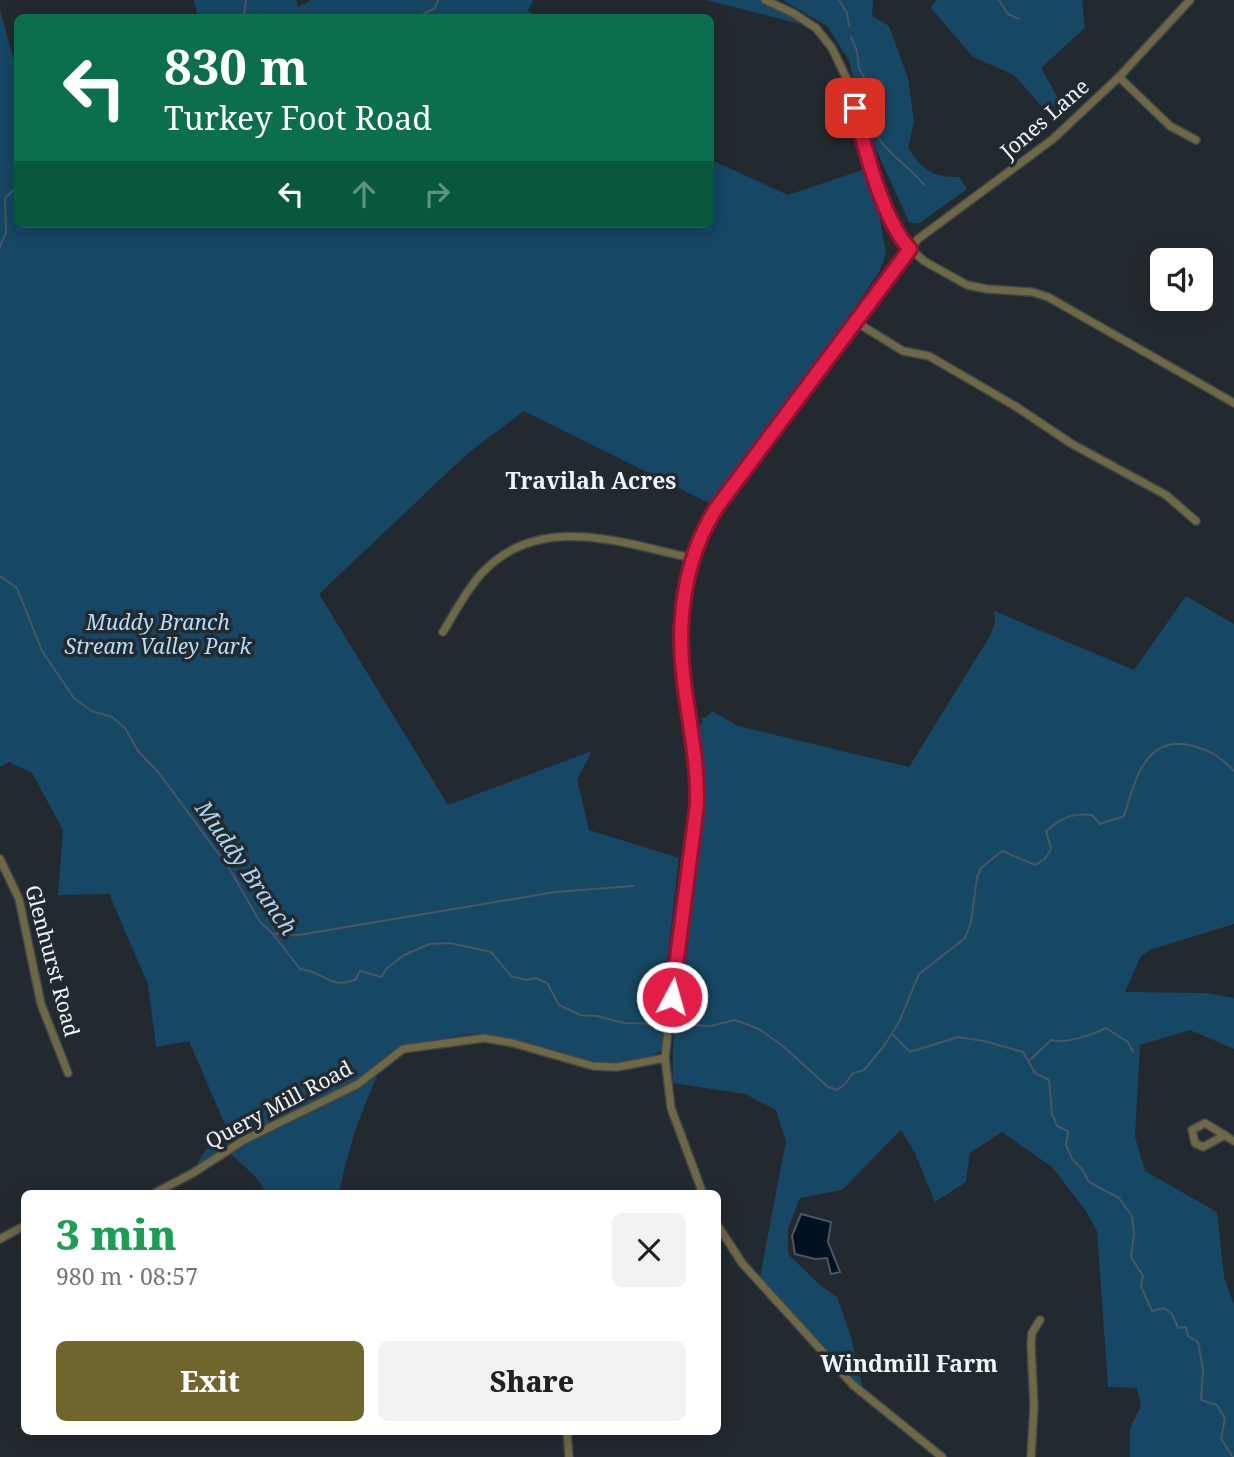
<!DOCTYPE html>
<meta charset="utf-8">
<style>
body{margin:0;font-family:"Noto Serif",serif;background:#f2f2f2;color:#202124;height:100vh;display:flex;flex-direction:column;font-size:26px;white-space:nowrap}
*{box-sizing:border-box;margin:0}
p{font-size:23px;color:#757577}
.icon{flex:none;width:38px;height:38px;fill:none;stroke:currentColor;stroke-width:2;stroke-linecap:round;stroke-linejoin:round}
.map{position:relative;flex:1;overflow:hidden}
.drawer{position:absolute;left:21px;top:1190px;width:700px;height:245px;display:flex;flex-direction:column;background:#fff;border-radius:10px;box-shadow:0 4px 18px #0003}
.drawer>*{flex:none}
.guide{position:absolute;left:14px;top:14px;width:700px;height:214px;border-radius:10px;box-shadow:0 4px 18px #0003;background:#0b6e4f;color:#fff;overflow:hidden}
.fabs{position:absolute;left:1150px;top:248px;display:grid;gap:14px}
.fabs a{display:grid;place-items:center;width:63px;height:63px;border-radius:10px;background:#fff;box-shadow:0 4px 18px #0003;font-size:35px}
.pin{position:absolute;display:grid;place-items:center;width:60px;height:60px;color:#fff;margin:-30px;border-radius:14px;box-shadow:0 4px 10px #0006}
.me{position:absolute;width:77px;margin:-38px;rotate:6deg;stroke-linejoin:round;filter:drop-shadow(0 0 5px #0008)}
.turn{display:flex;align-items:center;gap:24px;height:147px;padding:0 35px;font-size:32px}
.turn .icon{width:91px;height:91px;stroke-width:2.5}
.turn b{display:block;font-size:49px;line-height:60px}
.lanes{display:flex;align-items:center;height:66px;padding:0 35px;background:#0003;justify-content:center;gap:35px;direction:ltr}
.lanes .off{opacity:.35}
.round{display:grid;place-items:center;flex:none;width:74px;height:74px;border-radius:10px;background:#f2f2f2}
.head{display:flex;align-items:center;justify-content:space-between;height:119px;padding:0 35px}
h1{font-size:42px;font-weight:800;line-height:52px;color:#1e9e55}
.primary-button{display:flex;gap:14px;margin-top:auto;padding:14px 35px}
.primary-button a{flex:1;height:80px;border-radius:10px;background:#6f652d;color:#fff;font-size:28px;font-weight:800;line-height:80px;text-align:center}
.primary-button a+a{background:#f2f2f2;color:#202124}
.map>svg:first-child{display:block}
.green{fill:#164764}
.water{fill:#001121;stroke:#485562;stroke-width:2}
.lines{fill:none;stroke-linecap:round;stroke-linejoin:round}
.stream{stroke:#485562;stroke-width:2}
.minor-casing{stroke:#40464b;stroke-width:10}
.minor{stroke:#6f6845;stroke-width:7}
.route-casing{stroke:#92132f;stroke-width:18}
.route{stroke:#e11d48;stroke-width:12}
.labels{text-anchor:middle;stroke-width:7;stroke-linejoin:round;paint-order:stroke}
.street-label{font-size:21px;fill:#f0f5f8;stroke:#232a2f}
.park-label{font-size:21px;font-style:italic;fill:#b4ddf9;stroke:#232a2f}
.neighbourhood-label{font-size:23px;font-weight:bold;fill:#f0f5f8;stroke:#232a2f}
.water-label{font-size:23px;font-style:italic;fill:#aad4f0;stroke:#232a2f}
</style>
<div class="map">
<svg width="1234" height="1457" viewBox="0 0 1234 1457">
<rect width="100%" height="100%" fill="#232a2f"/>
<g class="green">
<polygon points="194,0 296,0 298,7 311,0 533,0 528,11 536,17 198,17"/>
<polygon points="706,0 765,0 816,28"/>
<path d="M783 0H873L872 16 889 26 908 78 914 122 908 148C923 170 931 177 959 177L967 189 918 224 909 222 862 118 849 60 827 26Z"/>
<polygon points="936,0 1082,0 1085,28 1041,68 1060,102 1046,111 1014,75 973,57 931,8"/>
<path d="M0 10 17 71 18 224H710L711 160 788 195 871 167 886 254 879 272 796 393 713 505 524 411 468 453 319 594 448 805 592 751 577 779 589 830 679 858 661 1016 665 1018 661 1051C600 1082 543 1040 484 1034 468 1033 451 1037 436 1040 419 1043 397 1043 386 1057 381 1063 378 1074 375 1081 358 1118 347 1154 339 1193H267L254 1175 227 1151 193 1173 202 1155 226 1127 189 1041 156 1047 148 984 109 894 58 895 63 830 32 773 9 762 0 767Z"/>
<path d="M1186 596 1234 624V924L1152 949 1141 956 1125 992 1205 993 1234 998V1049L1190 1030 1140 1045 1135 1137 1145 1171 1217 1212 1224 1277 1234 1305V1457H1130V1429L1141 1405 1137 1388 1108 1387 1097 1231 1086 1211 1052 1167 1002 1132 970 1153 966 1182 935 1202 915 1153 901 1130 842 1190 800 1198 788 1229V1254L820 1285 837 1297 851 1337 864 1394 759 1282 786 1141 776 1110 745 1094 673 1083C669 964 714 846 697 728L702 723V717L706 718 712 711 738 726 909 767 990 636 995 623 994 611 1134 670Z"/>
</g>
<polygon class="water" points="801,1214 831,1222 828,1242 840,1272 831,1274 827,1258 815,1259 795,1254 792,1236"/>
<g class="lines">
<g class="stream">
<polyline points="246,0 244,15 249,18"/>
<polyline points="839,0 847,13 849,26"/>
<polyline points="999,0 1008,14 1019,19"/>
<polyline points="257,18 263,14 267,18"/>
<polyline points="416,18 435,8 438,0"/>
<polyline points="851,37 857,51 859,68 873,94 874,124"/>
<path d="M877 134C881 148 913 170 924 185"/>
<polyline points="0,247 6,232 5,198 18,186"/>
<path d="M0 576 17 588 42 651 74 698 92 711 112 717 125 728 138 751 159 773 229 868 260 922 273 934 300 969C324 971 331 991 356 979L360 971 381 977 387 968 404 955 430 944 450 943 491 952 511 976 526 980 536 978 547 983 559 1005 580 1015 597 1016 624 1023 666 1024"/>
<polyline points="274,934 299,935 555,892 633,886"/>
<path d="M671 1024 711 1026 735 1020 759 1029 783 1046 828 1087 837 1090 845 1084 853 1073 864 1070 884 1046 899 1022 919 974 965 938 971 922 977 877 981 868 1002 851 1035 865 1045 859 1051 849 1046 831C1061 818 1072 813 1092 815L1100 824 1124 816C1135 781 1145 733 1193 746 1211 751 1221 757 1234 771"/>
<polyline points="893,1035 910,1052 958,1037 984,1041 1023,1052 1035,1073 1049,1080 1052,1114 1057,1126 1068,1131 1066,1145 1072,1159 1082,1169 1089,1182 1119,1198 1132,1216 1134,1234 1131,1257 1143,1276 1141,1286 1152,1311 1164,1308 1172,1314 1178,1328 1186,1327 1188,1336 1198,1342 1203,1370 1201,1400 1217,1405 1225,1418 1221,1439 1233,1457"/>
<path d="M1030 1060 1051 1040C1066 1044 1092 1035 1106 1028L1128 1042 1133 1052"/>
</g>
<defs>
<g id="minor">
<polyline points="765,0 793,13 816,28 832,48 850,86 865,152 898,235 904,243 924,261 967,285 987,289 1032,292 1048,297 1234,403"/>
<polyline points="1119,77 1170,126 1196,140"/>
<polyline points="856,322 903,351 929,356 1015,406 1072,444 1166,495 1196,521"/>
<path d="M443 632C455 612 466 591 481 574 538 511 622 543 692 558"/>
<polyline points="0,859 19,899 41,1004 68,1073"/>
<polyline points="1225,1135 1203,1147 1195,1143 1192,1130 1205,1123 1234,1141"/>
<polyline points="153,1194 193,1173 244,1140 358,1084 403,1049 484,1038 513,1043 593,1066 617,1067 665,1058"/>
<polyline points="703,1194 671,1108 665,1058 676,957 691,856 698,777 684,682 680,631 696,543 717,507 918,239 1053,139 1119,77 1190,0"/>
<polyline points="718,1226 742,1263 853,1385 942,1457"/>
<polyline points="0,1239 24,1226"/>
<polyline points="567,1432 569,1457"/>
<polyline points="1031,1457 1034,1406 1031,1344 1032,1333 1040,1320"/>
</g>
</defs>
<use href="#minor" class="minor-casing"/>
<use href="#minor" class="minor"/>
</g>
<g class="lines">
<defs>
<path id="route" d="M672 997 697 804C698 762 689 723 684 682 676 622 684 558 717 507L910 249C883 222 864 146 855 108"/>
</defs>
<use href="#route" class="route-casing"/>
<use href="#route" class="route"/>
</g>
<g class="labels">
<g class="street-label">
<text transform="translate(1045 119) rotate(-41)" y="7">Jones Lane</text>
<text transform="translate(52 961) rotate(75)" y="7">Glenhurst Road</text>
<text transform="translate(279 1105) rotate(-28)" y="7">Query Mill Road</text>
</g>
<g class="park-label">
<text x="158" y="630">Muddy Branch<tspan x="158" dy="24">Stream Valley Park</tspan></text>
</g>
<g class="neighbourhood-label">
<text x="591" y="489">Travilah Acres</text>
<text x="909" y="1372">Windmill Farm</text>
</g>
<g class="water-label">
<text transform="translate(246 868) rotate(55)" y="8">Muddy Branch</text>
</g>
</g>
</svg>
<div class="fabs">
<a><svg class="icon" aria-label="sound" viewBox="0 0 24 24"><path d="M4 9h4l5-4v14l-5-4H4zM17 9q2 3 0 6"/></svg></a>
</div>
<div class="pin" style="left:855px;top:108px;background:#d93025"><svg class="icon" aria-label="arrive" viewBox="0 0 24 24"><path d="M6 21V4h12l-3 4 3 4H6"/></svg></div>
<svg class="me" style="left:672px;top:997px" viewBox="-20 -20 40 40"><circle r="17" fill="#e11d48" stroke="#fff" stroke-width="3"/><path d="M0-11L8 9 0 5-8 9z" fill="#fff"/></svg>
<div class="guide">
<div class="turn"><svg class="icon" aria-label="left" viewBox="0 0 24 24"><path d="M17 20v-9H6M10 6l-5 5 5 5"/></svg><div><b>830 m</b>Turkey Foot Road</div></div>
<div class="lanes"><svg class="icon" aria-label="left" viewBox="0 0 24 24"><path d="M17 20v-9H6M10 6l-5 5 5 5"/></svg><svg class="icon off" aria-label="ahead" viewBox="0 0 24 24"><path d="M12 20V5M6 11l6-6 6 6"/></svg><svg class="icon off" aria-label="right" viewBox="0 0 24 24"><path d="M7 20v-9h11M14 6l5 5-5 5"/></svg></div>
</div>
<section class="drawer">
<div class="head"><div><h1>3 min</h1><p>980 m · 08:57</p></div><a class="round"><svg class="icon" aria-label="close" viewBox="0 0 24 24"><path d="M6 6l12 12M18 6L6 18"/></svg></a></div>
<div class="primary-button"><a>Exit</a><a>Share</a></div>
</section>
</div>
